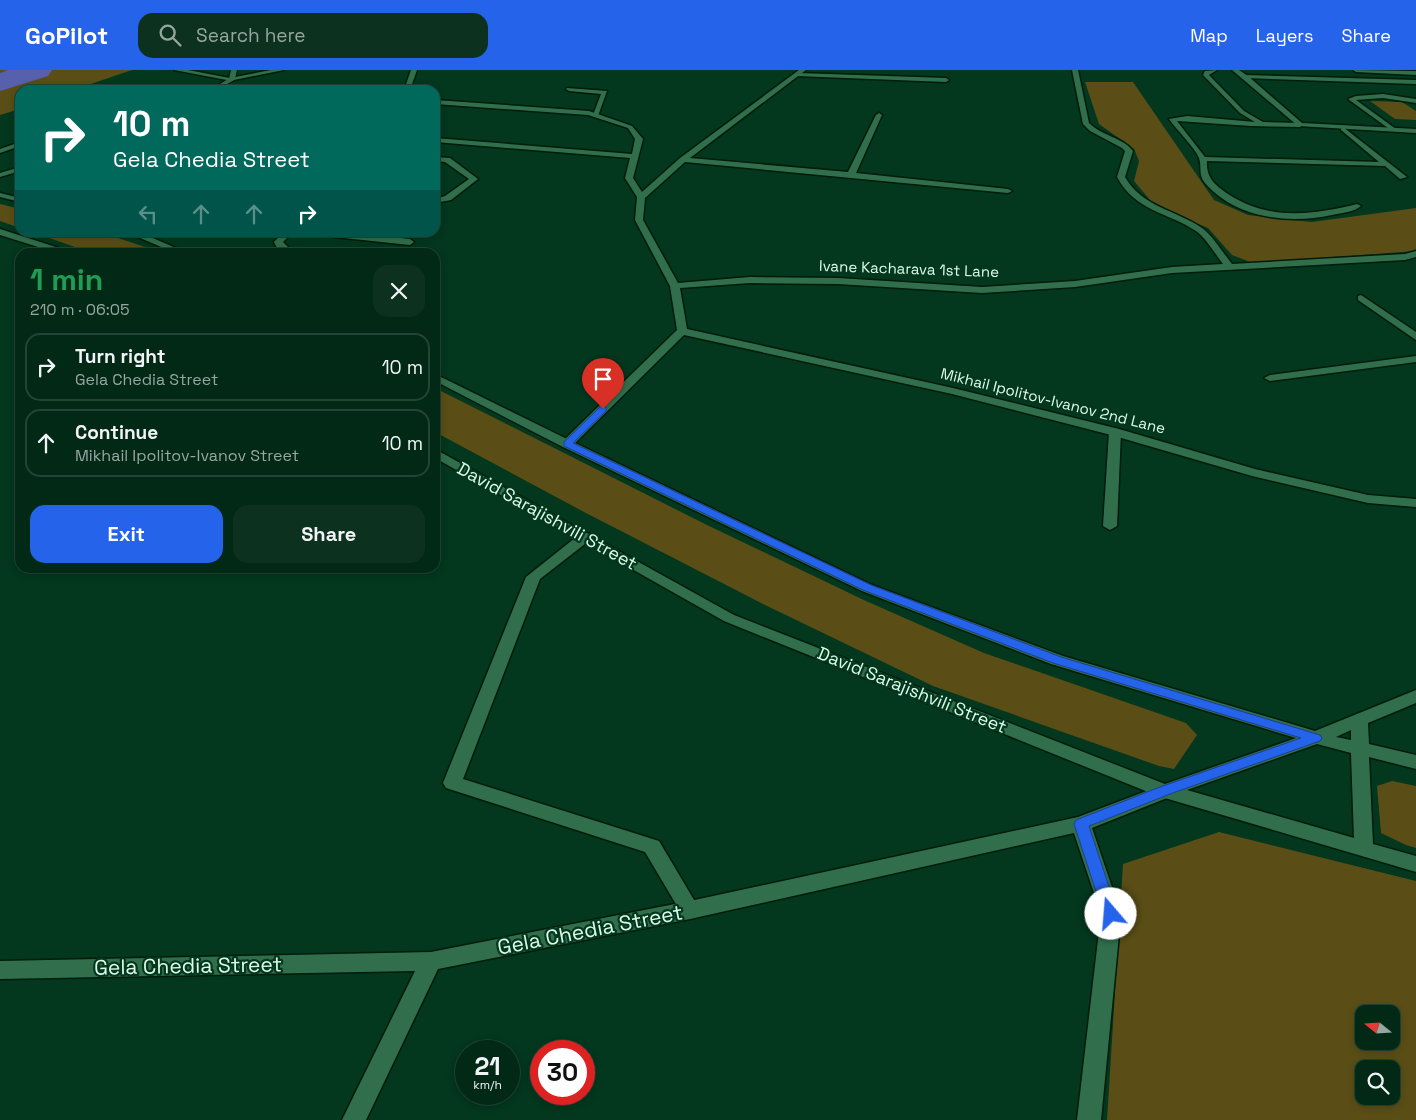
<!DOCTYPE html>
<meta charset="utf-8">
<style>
body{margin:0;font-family:"Space Grotesk",sans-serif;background:#0c311f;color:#f1f3f6;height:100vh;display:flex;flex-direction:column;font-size:19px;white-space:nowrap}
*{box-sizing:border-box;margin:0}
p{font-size:16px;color:#96a6a1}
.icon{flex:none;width:28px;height:28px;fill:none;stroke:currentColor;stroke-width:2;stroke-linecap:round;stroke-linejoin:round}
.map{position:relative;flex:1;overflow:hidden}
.side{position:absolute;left:15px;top:178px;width:425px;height:325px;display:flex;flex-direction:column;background:#022916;border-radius:15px;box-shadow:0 2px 8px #0003,0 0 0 1px #234535}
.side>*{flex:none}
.banner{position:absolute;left:15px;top:15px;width:425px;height:152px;border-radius:15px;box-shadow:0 2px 8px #0003,0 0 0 1px #234535;background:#00695c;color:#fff;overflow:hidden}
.needle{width:32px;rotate:288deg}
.buttons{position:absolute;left:1355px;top:935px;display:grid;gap:10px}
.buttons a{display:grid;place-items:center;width:45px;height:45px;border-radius:10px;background:#022916;box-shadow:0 2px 8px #0003,0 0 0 1px #234535;font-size:25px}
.speed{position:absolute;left:455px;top:970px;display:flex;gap:10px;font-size:25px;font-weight:700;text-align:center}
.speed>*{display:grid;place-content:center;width:65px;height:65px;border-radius:50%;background:#022916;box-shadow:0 2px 8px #0003,0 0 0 1px #234535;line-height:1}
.speed small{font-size:12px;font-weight:400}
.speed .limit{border:8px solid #d22;background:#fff;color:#111}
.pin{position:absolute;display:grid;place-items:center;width:42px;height:42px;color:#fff;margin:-51px -21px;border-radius:50% 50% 50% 0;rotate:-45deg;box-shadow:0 0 5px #0007}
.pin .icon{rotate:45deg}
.me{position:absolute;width:55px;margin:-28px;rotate:342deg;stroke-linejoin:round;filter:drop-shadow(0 0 4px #0008)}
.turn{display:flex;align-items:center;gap:18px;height:105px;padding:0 15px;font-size:22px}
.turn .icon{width:65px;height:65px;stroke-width:2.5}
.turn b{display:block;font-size:35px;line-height:42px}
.lanes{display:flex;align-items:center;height:48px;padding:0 15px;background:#0003;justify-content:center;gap:25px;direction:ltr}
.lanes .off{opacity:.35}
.round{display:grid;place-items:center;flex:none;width:52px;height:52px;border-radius:15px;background:#0c311f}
.head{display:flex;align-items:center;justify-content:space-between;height:85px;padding:0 15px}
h1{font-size:30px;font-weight:700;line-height:38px;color:#1e9e55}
.button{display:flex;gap:10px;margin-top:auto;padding:10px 15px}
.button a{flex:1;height:58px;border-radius:15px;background:#2563eb;color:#fff;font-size:20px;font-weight:700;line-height:58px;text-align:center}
.button a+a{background:#0c311f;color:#f1f3f6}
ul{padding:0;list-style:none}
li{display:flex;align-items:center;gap:15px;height:68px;margin:0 10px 8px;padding:0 5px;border:2px solid #234535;border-radius:15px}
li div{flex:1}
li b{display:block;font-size:19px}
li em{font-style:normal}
header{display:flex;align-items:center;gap:30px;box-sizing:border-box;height:70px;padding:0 25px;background:#2563eb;color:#fff}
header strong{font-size:24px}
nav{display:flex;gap:28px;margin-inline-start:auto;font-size:18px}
.search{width:350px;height:45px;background:#0c311f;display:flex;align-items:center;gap:12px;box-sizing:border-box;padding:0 18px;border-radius:15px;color:#96a6a1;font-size:19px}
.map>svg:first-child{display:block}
.green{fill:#5a4e16;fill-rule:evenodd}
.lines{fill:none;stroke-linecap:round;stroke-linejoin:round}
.river{fill:#5760ad;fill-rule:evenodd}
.lane-casing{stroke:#001c0b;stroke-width:3}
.street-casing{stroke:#001c0b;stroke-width:3}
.secondary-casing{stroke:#001c0b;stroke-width:3}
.lane{fill:#316f4c;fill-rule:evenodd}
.street{fill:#316f4c;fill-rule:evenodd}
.secondary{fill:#316f4c;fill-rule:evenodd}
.route{fill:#2563eb;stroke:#184099}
.labels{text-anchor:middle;stroke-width:4.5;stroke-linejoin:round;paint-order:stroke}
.far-street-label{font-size:15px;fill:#ddfce7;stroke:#03371e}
.street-label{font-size:18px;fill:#ddfce7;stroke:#03371e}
.near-street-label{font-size:21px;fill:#ddfce7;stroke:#03371e}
</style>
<header>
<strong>GoPilot</strong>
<div class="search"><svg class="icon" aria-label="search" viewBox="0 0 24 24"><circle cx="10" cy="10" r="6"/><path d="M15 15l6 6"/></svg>Search here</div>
<nav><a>Map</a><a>Layers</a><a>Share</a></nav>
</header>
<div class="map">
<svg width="1416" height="1050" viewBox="0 0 1416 1050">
<rect width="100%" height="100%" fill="#03371e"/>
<g class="green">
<polygon points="0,0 132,0 73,20 20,20 20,39 0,45"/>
<polygon points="1085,12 1133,12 1214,130 1248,145 1312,152 1416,138 1416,181 1253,193 1232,185 1208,158 1155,136 1134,111 1139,91 1134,79 1099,54"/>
<polygon points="1370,31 1402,32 1416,41 1416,50 1395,49"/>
<polygon points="0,134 20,139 20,158 0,151"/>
<polygon points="35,163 103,163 160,182 89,182"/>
<polygon points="435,318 705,454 866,531 984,583 1186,653 1197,665 1174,699 1159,696 933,616 765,535 584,442 435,362"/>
<polygon points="1392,711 1416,716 1416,778 1406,775 1381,763 1377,716"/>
<path d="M1219 762 1416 811V1050H1107L1123 794ZM1364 944H1391V971H1364ZM1364 999H1391V1026H1364Z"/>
</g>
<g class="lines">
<polygon class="river" points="8,0 52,0 48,6 0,21 0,3"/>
<defs>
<g id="lane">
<polygon points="174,0 188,0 235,9 232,11"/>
<path d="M1217 0 1209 5 1244 41 1263 52 1300 53 1303 55 1300 57 1251 56 1177 51 1205 87 1379 92 1341 60V58L1343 57 1407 107 1400 109 1385 96 1207 91C1206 108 1215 115 1228 124 1269 151 1312 145 1357 134L1361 136C1354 142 1342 143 1332 145 1289 154 1236 149 1205 113 1198 105 1202 97 1199 88 1195 78 1176 59 1169 49L1187 46 1255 52 1240 43 1203 5 1205 1Z"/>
<polygon points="798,3 946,8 949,10 946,12 796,6"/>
<polygon points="1246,5 1416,10 1416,14 1244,8"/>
<polygon points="567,18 607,21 598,46 593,45 601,24 569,21 566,19"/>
<polygon points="1383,24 1416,29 1416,33 1383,28 1356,30 1396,59 1396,61 1392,61 1348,29 1356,26"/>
<polygon points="20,72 20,76 0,83 0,79"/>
<polygon points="435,87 450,88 478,109 451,130 435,133 435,129 445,126 469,109 445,92 435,91"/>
<path d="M283 162H293L283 172 293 182C283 182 278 182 274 172Z"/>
<polygon points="311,162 345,162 410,169 414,172 410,175 315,165"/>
<polygon points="1416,286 1416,292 1270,311 1264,308 1270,305"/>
<polygon points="1115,358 1121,362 1117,456 1110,460 1103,456 1109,362"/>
<polygon points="585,463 590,464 592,467 590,470 540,509 463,709 659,771 700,840 697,846 690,849 683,846 645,782 446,718 443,713 526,507 580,464"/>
</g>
<g id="street">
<polygon points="231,0 237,0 235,9 232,11 229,9"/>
<polygon points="411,0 417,0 410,20 404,20"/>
<path d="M799 0H806L690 88 848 102 876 45 879 43 882 45 856 103 1008 119 1012 121 1008 123 685 92 645 128 643 150 678 213 750 207 838 208 982 217 1075 211 1172 197 1223 194C1215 184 1206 168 1196 161 1167 142 1135 141 1117 107L1125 81 1122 78 1090 61 1083 54 1072 0H1078L1089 53C1102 66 1122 67 1133 81L1125 107C1142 137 1176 140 1202 158 1212 165 1224 184 1232 194L1405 184 1416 181V187L1405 190 1172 203 1075 217 982 223 838 214 750 213 680 218 687 259 953 318 1119 359 1255 399 1368 425 1416 429V437L1368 433 1252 406 1111 365 952 324 684 265 571 377H563L561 374 563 371 677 260 670 216 635 150 637 127 625 108 630 88 435 72V68L632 84 635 69 628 58 588 45 435 34V30L589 41 632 56 643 69 633 108 642 122 680 88Z"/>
<polygon points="1232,0 1239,0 1248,6 1302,53 1416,59 1416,63 1298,56"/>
<polygon points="1361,225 1416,262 1416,270 1358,230 1358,226"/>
<polygon points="1165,714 1172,716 1174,721 1172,726 1092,758 1121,844 1101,1050 1077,1050 1101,844 1074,763 690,849 438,899 366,1050 342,1050 415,901 0,909 0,891 431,882 690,831 1078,747"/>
</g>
<g id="secondary">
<polygon points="271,0 284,0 234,10 217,20 210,20 230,8"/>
<polygon points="1353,0 1416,1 1416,5 1356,2"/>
<polygon points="20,97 20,101 0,107 0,103"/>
<polygon points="0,123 20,128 20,132 0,127"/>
<polygon points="0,159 65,180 67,182 54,182 0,165"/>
<polygon points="126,162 139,162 185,182 173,182"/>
<path d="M435 304 571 371 872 515 1063 586 1315 661 1416 620V633L1368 653 1369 674 1416 685V699L1369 687 1373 774 1416 786V802L1158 726 724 551 435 388V379L734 545 1165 714 1296 668 1051 594 862 521 563 377 435 311ZM1351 660V670L1336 667ZM1317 674 1351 683 1354 768 1187 720Z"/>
</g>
</defs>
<use href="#lane" class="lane-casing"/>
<use href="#street" class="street-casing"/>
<use href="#secondary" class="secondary-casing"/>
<use href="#lane" class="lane"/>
<use href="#street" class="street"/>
<use href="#secondary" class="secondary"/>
</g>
<polygon class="route" points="603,336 606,337 606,341 573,373 871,515 1061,587 1320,665 1322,668 1320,671 1170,724 1089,756 1118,844 1116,849 1111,850 1105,849 1074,754 1076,750 1160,717 1301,668 1053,593 863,520 564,376 564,372 600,337"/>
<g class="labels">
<g class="far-street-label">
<text transform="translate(909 199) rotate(2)" y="5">Ivane Kacharava 1st Lane</text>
<text transform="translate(1053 331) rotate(14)" y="5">Mikhail Ipolitov-Ivanov 2nd Lane</text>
</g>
<g class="street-label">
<text transform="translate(547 446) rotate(29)" y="6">David Sarajishvili Street</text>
<text transform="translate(912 620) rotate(22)" y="6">David Sarajishvili Street</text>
</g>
<g class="near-street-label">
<text transform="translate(590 860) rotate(-11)" y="7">Gela Chedia Street</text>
<text transform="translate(188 896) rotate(-1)" y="7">Gela Chedia Street</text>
</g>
</g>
</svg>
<div class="buttons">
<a><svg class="needle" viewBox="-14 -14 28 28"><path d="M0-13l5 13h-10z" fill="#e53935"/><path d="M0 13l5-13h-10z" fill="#96a6a1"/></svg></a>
<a><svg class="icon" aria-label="search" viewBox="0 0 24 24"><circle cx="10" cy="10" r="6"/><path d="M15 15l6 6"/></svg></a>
</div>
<div class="speed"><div>21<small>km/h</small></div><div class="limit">30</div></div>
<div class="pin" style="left:603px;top:339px;background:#d93025"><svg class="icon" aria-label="arrive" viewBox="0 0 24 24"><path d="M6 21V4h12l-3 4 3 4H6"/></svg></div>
<svg class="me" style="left:1111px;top:844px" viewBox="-20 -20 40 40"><circle r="19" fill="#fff"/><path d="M0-13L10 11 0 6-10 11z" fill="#2563eb"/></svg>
<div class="banner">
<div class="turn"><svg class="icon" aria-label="right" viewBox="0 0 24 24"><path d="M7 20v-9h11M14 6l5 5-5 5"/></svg><div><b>10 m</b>Gela Chedia Street</div></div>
<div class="lanes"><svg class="icon off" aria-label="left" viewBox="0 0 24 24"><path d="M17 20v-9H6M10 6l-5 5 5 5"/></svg><svg class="icon off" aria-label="ahead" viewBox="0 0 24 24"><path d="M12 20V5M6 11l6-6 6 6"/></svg><svg class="icon off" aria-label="ahead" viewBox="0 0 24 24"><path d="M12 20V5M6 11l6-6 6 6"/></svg><svg class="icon" aria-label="right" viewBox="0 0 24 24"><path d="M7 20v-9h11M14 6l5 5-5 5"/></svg></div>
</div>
<section class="side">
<div class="head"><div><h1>1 min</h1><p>210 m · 06:05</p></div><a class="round"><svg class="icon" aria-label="close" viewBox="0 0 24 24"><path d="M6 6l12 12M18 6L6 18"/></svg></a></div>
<ul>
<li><svg class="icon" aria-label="right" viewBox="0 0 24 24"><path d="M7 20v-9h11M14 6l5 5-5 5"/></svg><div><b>Turn right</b><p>Gela Chedia Street</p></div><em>10 m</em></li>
<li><svg class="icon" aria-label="ahead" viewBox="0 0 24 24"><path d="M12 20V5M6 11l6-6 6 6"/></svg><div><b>Continue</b><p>Mikhail Ipolitov-Ivanov Street</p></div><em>10 m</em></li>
</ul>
<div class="button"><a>Exit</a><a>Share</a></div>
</section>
</div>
